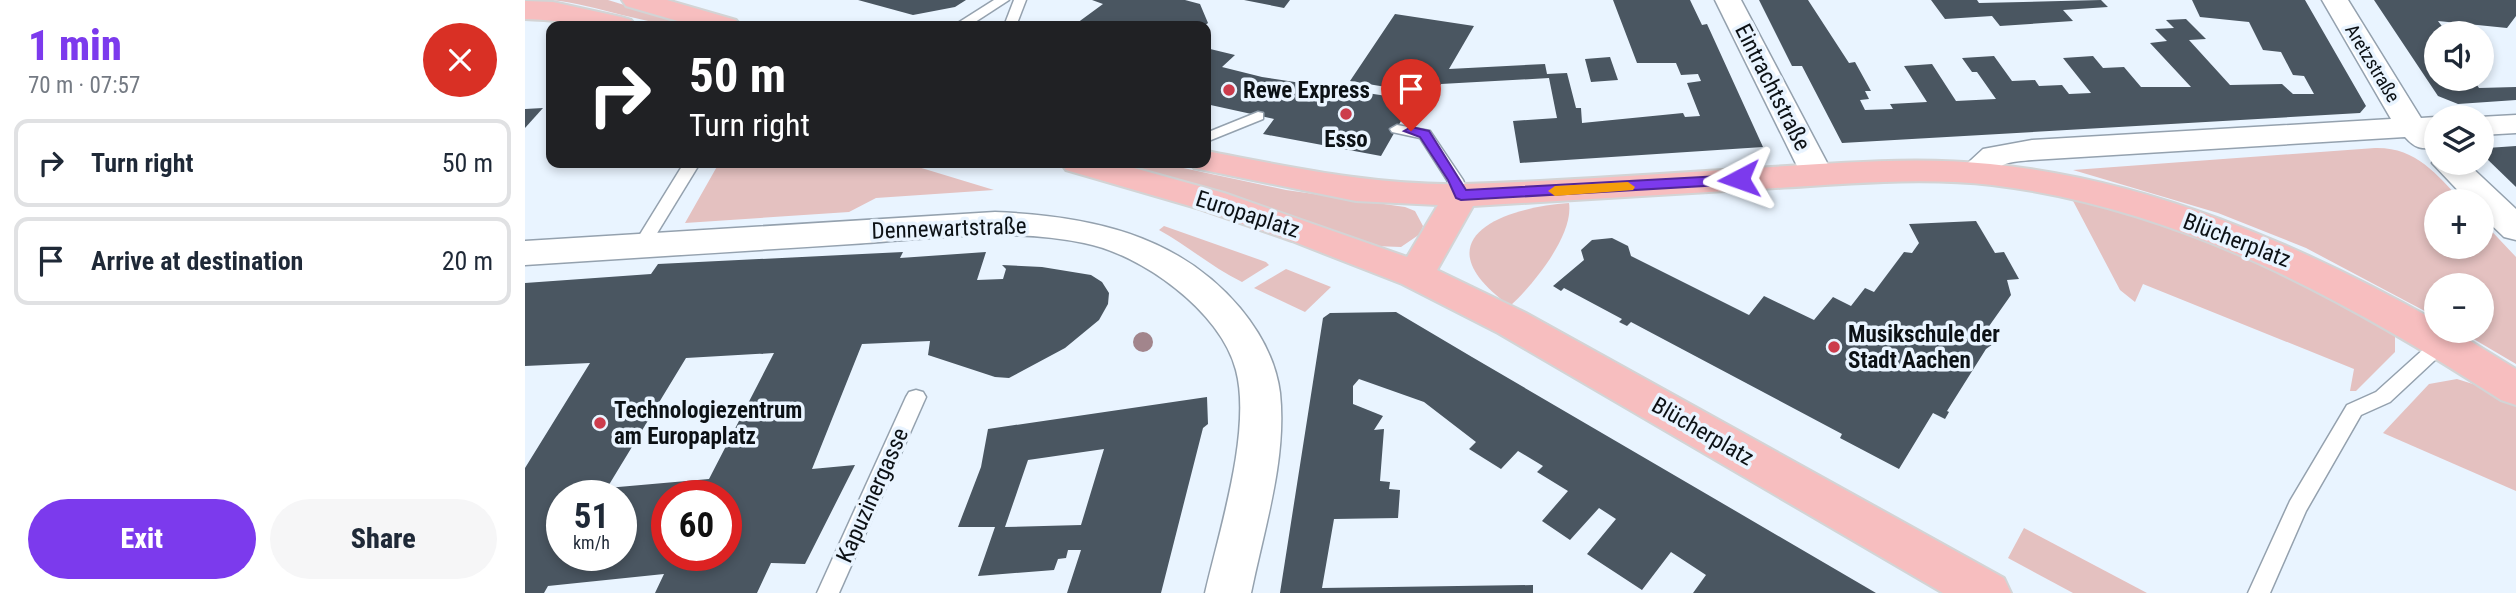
<!DOCTYPE html>
<meta charset="utf-8">
<style>
body{margin:0;font-family:"Roboto Condensed",sans-serif;background:#f6f6f7;color:#1f2937;height:100vh;display:flex;flex-direction:column;font-size:26px;white-space:nowrap}
*{box-sizing:border-box;margin:0}
p{font-size:23px;color:#747a83}
.icon{flex:none;width:38px;height:38px;fill:none;stroke:currentColor;stroke-width:2;stroke-linecap:round;stroke-linejoin:round}
.map{position:relative;flex:1;overflow:hidden}
.details{display:flex;flex-direction:column;background:#fff;width:525px}
.details>*{flex:none}
.banner{position:absolute;left:21px;top:21px;width:665px;height:147px;border-radius:14px;box-shadow:0 4px 10px #0003;background:#202124;color:#fff;overflow:hidden}
.controls{position:absolute;left:1899px;top:21px;display:grid;gap:14px}
.controls a{display:grid;place-items:center;width:70px;height:70px;border-radius:50%;background:#fff;box-shadow:0 4px 10px #0003;font-size:35px}
.speed{position:absolute;left:21px;top:480px;display:flex;gap:14px;font-size:35px;font-weight:700;text-align:center}
.speed>*{display:grid;place-content:center;width:91px;height:91px;border-radius:50%;background:#fff;box-shadow:0 4px 10px #0003;line-height:1}
.speed small{font-size:18px;font-weight:400}
.speed .limit{border:10px solid #d22;background:#fff;color:#111}
.pin{position:absolute;display:grid;place-items:center;width:60px;height:60px;color:#fff;margin:-72px -30px;border-radius:50% 50% 50% 0;rotate:-45deg;box-shadow:0 0 7px #0007}
.pin .icon{rotate:45deg}
.me{position:absolute;width:77px;margin:-38px;rotate:266deg;stroke-linejoin:round;filter:drop-shadow(0 0 5px #0008)}
.turn{display:flex;align-items:center;gap:24px;height:147px;padding:0 28px;font-size:32px}
.turn .icon{width:91px;height:91px;stroke-width:2.5}
.turn b{display:block;font-size:49px;line-height:60px}
.round{display:grid;place-items:center;flex:none;width:74px;height:74px;border-radius:37px;background:#f6f6f7}
.summary{display:flex;align-items:center;justify-content:space-between;height:119px;padding:0 28px}
h1{font-size:42px;font-weight:800;line-height:52px;color:#7c3aed}
.action{display:flex;gap:14px;margin-top:auto;padding:14px 28px}
.action a{flex:1;height:80px;border-radius:42px;background:#7c3aed;color:#fff;font-size:28px;font-weight:800;line-height:80px;text-align:center}
.action a+a{background:#f6f6f7;color:#1f2937}
ul{padding:0;list-style:none}
li{display:flex;align-items:center;gap:21px;height:88px;margin:0 14px 10px;padding:0 14px;border:4px solid #e0e1e3;border-radius:14px}
li div{flex:1}
li b{display:block;font-size:26px}
li em{font-style:normal}
main{display:flex;flex:1;min-height:0}
.map>svg:first-child{display:block}
.green{fill:#e4c1c0}
.building{fill:#4a5661;fill-rule:evenodd}
.lines{fill:none;stroke-linecap:round;stroke-linejoin:round}
.lane-casing{stroke:#94a1ae;stroke-width:3}
.street-casing{stroke:#94a1ae;stroke-width:3}
.primary-casing{stroke:#d3d4d5;stroke-width:4}
.lane{fill:#fff;fill-rule:evenodd}
.street{fill:#fff;fill-rule:evenodd}
.primary{fill:#f7bebf;fill-rule:evenodd}
.tree{fill:#a2858c}
.route{fill:#7c3aed;stroke:#51269a;stroke-width:2}
.slow{fill:#f59e0b}
.poi-dot{fill:#cc3c4c;stroke:#e9f4ff;stroke-width:2.5}
.labels{text-anchor:middle;stroke-width:7;stroke-linejoin:round;paint-order:stroke}
.far-street-label{font-size:19px;fill:#0c1115;stroke:#e9f4ff}
.street-label{font-size:23px;fill:#0c1115;stroke:#e9f4ff}
.poi-label{font-size:23px;font-weight:bold;fill:#0c1115;stroke:#e9f4ff;text-anchor:start}
</style>
<main>
<section class="details">
<div class="summary"><div><h1>1 min</h1><p>70 m · 07:57</p></div><a class="round" style="background:#d93025;color:#fff"><svg class="icon" aria-label="close" viewBox="0 0 24 24"><path d="M6 6l12 12M18 6L6 18"/></svg></a></div>
<ul>
<li><svg class="icon" aria-label="right" viewBox="0 0 24 24"><path d="M7 20v-9h11M14 6l5 5-5 5"/></svg><div><b>Turn right</b></div><em>50 m</em></li>
<li><svg class="icon" aria-label="arrive" viewBox="0 0 24 24"><path d="M6 21V4h12l-3 4 3 4H6"/></svg><div><b>Arrive at destination</b></div><em>20 m</em></li>
</ul>
<div class="action"><a>Exit</a><a>Share</a></div>
</section>
<div class="map">
<svg width="1991" height="593" viewBox="0 0 1991 593">
<rect width="100%" height="100%" fill="#e9f4ff"/>
<g class="green">
<path d="M26 0H83L168 26C119 26 75 5 26 0Z"/>
<path d="M1850 148C1891 147 1911 174 1937 201H1911V247H1956L1957 221 1991 257V364L1935 331H1956V285H1911V317L1781 248 1693 213 1548 170Z"/>
<polygon points="194,163 380,163 469,190 351,198 324,212 160,223"/>
<polygon points="594,163 635,163 761,190 880,207 890,211 898,226 895,234 876,247 849,246 704,195"/>
<polygon points="1547,199 1648,226 1715,250 1862,325 1870,336 1870,352 1831,391 1825,391 1829,369 1618,284 1610,302 1595,290"/>
<path d="M1044 203C1049 235 1008 285 985 306 895 241 973 208 1044 203Z"/>
<path d="M639 226 741 262 744 265 717 282C688 268 663 246 634 230Z"/>
<polygon points="761,269 806,287 780,312 729,288"/>
<polygon points="1932,379 1970,391 1991,405 1991,491 1858,433 1904,384"/>
<polygon points="1499,528 1622,593 1548,593 1483,558"/>
</g>
<g class="building">
<polygon points="333,0 441,0 430,7 388,15"/>
<polygon points="567,0 660,0 675,4 683,23 679,26 548,26 578,4"/>
<polygon points="719,0 765,0 759,8"/>
<polygon points="1088,0 1165,0 1177,25 1182,24 1238,147 995,163 988,121 1032,118 1024,78 916,84 909,95 825,81 870,14 949,26 924,69 1020,64 1022,74 1042,73 1051,108 1056,108 1057,123 1158,113 1160,117 1175,116 1162,83 1176,81 1173,74 1156,75 1151,63 1112,63"/>
<polygon points="1234,0 1283,0 1324,63 1330,62 1346,91 1340,91 1344,99 1335,100 1340,110 1368,109 1365,104 1402,102 1379,66 1407,64 1431,101 1471,99 1452,72 1447,72 1437,58 1469,56 1487,81 1510,80 1514,86 1537,85 1544,94 1566,93 1538,58 1568,56 1578,68 1599,67 1616,87 1666,87 1625,43 1642,41 1630,29 1649,28 1641,20 1661,19 1681,39 1664,40 1705,85 1757,84 1768,94 1789,94 1779,76 1768,75 1756,52 1738,50 1724,22 1675,17 1667,0 1780,0 1841,106 1835,113 1317,143 1277,66 1267,66"/>
<polygon points="1406,0 1452,0 1454,3 1576,0 1583,7 1538,10 1548,21 1475,26 1467,16 1420,19"/>
<polygon points="1849,0 1991,0 1991,16 1982,28 1913,21 1922,33 1911,33 1911,79 1948,79 1954,88 1991,87 1991,100 1933,104 1913,96"/>
<polygon points="681,48 710,55 697,67 737,77 888,100 856,156 738,134 749,119 681,104"/>
<polygon points="1085,57 1093,80 1066,82 1060,59"/>
<polygon points="18,108 0,128 0,109"/>
<polygon points="1991,146 1991,187 1959,156 1962,148"/>
<polygon points="1451,221 1470,253 1479,252 1494,279 1482,280 1486,295 1455,339 1468,344 1461,349 1422,411 1424,412 1420,419 1408,413 1374,469 1315,438 1317,434 1106,322 1102,326 1094,322 1097,319 1039,288 1036,291 1028,286 1059,260 1056,250 1067,240 1087,238 1103,246 1106,256 1224,315 1239,296 1289,320 1308,297 1326,306 1340,288 1349,292 1379,252 1387,253 1394,243 1384,224"/>
<path d="M378 252 375 258 461 252 452 280 478 279 481 269 477 265 517 267 566 275 577 282 584 293 583 304 574 320 540 348 484 378 470 377 403 355 405 341 337 344 287 469 330 465 280 564 246 563 232 593H130L139 574 23 586 19 593H0V468L65 363 0 366V283L126 274 133 264ZM249 353 184 479 82 488 161 358ZM37 495H96V555H37ZM142 495H201V555H142Z"/>
<polygon points="871,312 947,357 1351,593 1168,593 1181,575 1146,552 1117,590 1062,554 1091,519 1074,508 1045,540 1017,521 1043,491 1012,472 1018,466 993,451 976,469 944,449 951,442 899,402 834,379 828,386 828,404 858,416 849,430 859,429 855,481 865,482 864,489 875,490 873,518 809,519 797,588 1008,585 1008,593 755,593 798,318 805,313"/>
<path d="M682 397 683 424 678 428 636 593H542L556 550H543L541 558 533 559 529 570 453 576 470 527H433L456 467 463 429ZM579 449 556 525 480 527 503 460Z"/>
</g>
<g class="lines">
<defs>
<g id="lane">
<polygon points="469,0 484,0 444,26 428,26"/>
<polygon points="489,0 501,0 491,26 479,26"/>
<polygon points="733,112 738,113 738,119 681,142 681,133"/>
<polygon points="872,125 905,131 938,180 944,195 942,199 930,199 922,180 895,138 867,132 865,129"/>
<polygon points="159,163 175,163 123,248 111,248 109,244"/>
<polygon points="1918,335 1924,337 1927,342 1924,347 1865,402 1836,415 1781,511 1745,593 1723,593 1765,501 1822,405 1851,392 1912,337"/>
<polygon points="391,390 398,392 401,397 314,593 292,593 381,397 384,392"/>
</g>
<g id="street">
<polygon points="1190,0 1216,0 1308,174 1304,181 1292,184 1280,181 1276,174"/>
<path d="M1797 0H1823L1896 118 1911 117H1913L1911 147C1896 150 1890 148 1880 137L1507 160C1498 161 1486 161 1478 165 1461 173 1459 185 1437 179L1433 172 1458 149 1507 140 1866 119Z"/>
<polygon points="1991,115 1991,133 1956,135 1956,117 1954,117"/>
<polygon points="1911,157 1911,163 1942,163 1991,209 1991,240 1979,237 1956,215 1956,201 1943,201 1907,163"/>
<path d="M470 212C562 216 652 233 715 308 735 332 751 361 755 393 762 459 739 529 726 593H680C694 532 727 430 711 370 696 311 616 254 559 243 483 227 404 239 327 244 218 251 109 258 0 265V241Z"/>
</g>
<g id="primary">
<polygon points="97,0 142,0 211,20 216,26 170,26 101,6"/>
<path d="M0 1 28 2 96 17 106 20 111 26C73 28 37 20 0 19Z"/>
<path d="M681 151C766 167 851 186 939 184 1046 181 1154 172 1262 166 1330 162 1397 157 1465 164 1623 179 1774 244 1911 321V331H1929L1991 369V405L1976 400C1820 299 1655 208 1467 185 1395 177 1322 184 1251 188 1150 194 1049 200 948 206L912 270 1001 313 1479 578 1486 593H1418L973 333 877 284 767 241 675 209 541 170 536 163H591L699 193 882 257 913 205 831 201 669 168 665 163H681Z"/>
</g>
</defs>
<use href="#lane" class="lane-casing"/>
<use href="#street" class="street-casing"/>
<use href="#primary" class="primary-casing"/>
<use href="#lane" class="lane"/>
<use href="#street" class="street"/>
<use href="#primary" class="primary"/>
</g>
<circle class="tree" cx="618" cy="342" r="10"/>
<polygon class="route" points="886,127 904,131 941,190 1214,175 1221,179 1214,184 936,200 931,198 923,180 895,137 879,131"/>
<polygon class="slow" points="1103,182 1110,187 1108,190 1030,196 1023,191 1030,186"/>
<g class="poi-dot">
<circle cx="704" cy="90" r="7"/>
<circle cx="821" cy="114" r="7"/>
<circle cx="1309" cy="347" r="7"/>
<circle cx="75" cy="423" r="7"/>
</g>
<g class="labels">
<g class="far-street-label">
<text transform="translate(1848 63) rotate(59)" y="7">Aretzstraße</text>
</g>
<g class="street-label">
<text transform="translate(1248 87) rotate(63)" y="8">Eintrachtstraße</text>
<text transform="translate(723 214) rotate(18)" y="8">Europaplatz</text>
<text transform="translate(424 228) rotate(-2)" y="8">Dennewartstraße</text>
<text transform="translate(1712 240) rotate(21)" y="8">Blücherplatz</text>
<text transform="translate(1178 431) rotate(30)" y="8">Blücherplatz</text>
<text transform="translate(347 495) rotate(-66)" y="8">Kapuzinergasse</text>
</g>
<g class="poi-label">
<text x="718" y="98">Rewe Express</text>
<text x="821" y="147" text-anchor="middle">Esso</text>
<text x="1323" y="342">Musikschule der<tspan x="1323" dy="26">Stadt Aachen</tspan></text>
<text x="89" y="418">Technologiezentrum<tspan x="89" dy="26">am Europaplatz</tspan></text>
</g>
</g>
</svg>
<div class="controls">
<a><svg class="icon" aria-label="sound" viewBox="0 0 24 24"><path d="M4 9h4l5-4v14l-5-4H4zM17 9q2 3 0 6"/></svg></a>
<a><svg class="icon" aria-label="layers" viewBox="0 0 24 24"><path d="M12 4l9 5-9 5-9-5zM3 14l9 5 9-5"/></svg></a>
<a>+</a>
<a>−</a>
</div>
<div class="speed"><div>51<small>km/h</small></div><div class="limit">60</div></div>
<div class="pin" style="left:886px;top:131px;background:#d93025"><svg class="icon" aria-label="arrive" viewBox="0 0 24 24"><path d="M6 21V4h12l-3 4 3 4H6"/></svg></div>
<svg class="me" style="left:1214px;top:179px" viewBox="-20 -20 40 40"><path d="M0-17L14 15 0 8-14 15z" fill="#7c3aed" stroke="#fff" stroke-width="4"/></svg>
<div class="banner">
<div class="turn"><svg class="icon" aria-label="right" viewBox="0 0 24 24"><path d="M7 20v-9h11M14 6l5 5-5 5"/></svg><div><b>50 m</b>Turn right</div></div>
</div>
</div>
</main>
